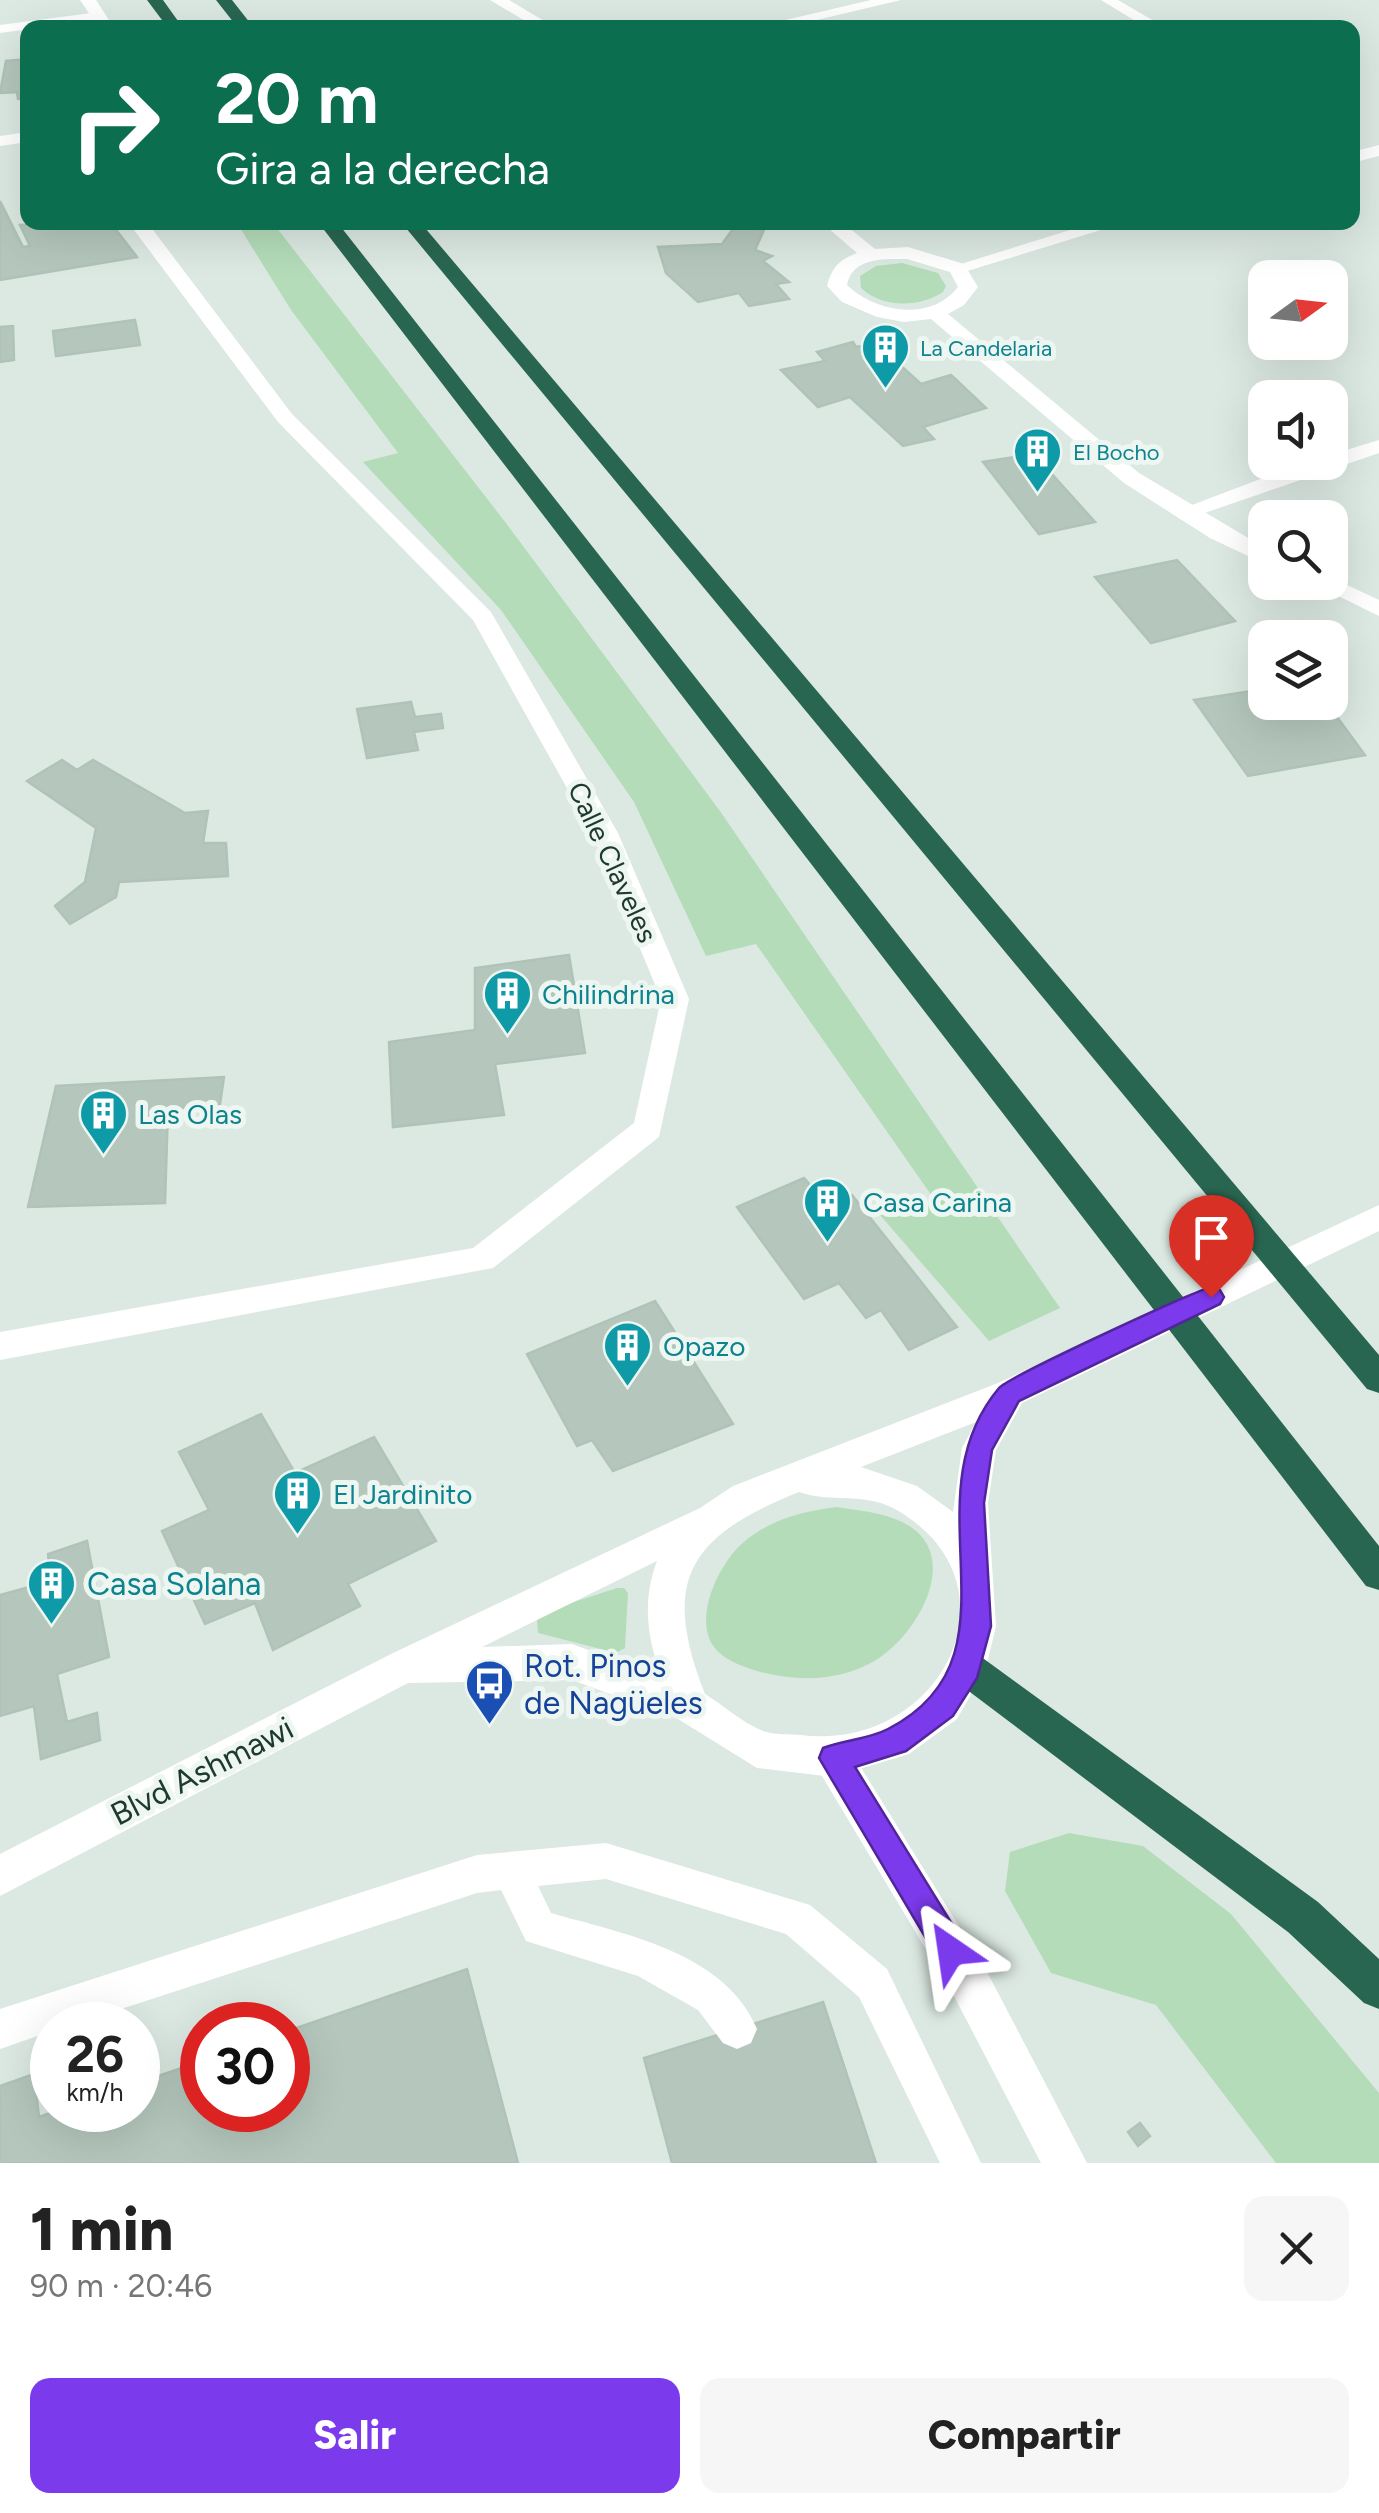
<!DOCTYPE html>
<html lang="es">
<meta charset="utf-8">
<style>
body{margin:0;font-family:Figtree,sans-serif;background:#f6f6f6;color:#222;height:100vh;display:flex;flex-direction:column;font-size:38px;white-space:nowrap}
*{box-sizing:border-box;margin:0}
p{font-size:32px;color:#767676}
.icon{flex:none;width:55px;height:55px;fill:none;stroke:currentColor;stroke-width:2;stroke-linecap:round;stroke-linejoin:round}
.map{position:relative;height:2163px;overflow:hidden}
.panel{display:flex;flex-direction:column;background:#fff;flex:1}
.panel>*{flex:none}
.top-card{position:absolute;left:20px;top:20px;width:1340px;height:210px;border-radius:20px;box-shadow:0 10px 40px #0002;background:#0b6e4f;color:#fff;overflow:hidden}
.needle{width:65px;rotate:75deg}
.tools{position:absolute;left:1248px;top:260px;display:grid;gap:20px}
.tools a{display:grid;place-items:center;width:100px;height:100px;border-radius:20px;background:#fff;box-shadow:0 10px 40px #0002;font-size:50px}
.speed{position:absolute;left:30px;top:2002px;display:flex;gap:20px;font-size:50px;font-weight:700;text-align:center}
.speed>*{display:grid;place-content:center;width:130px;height:130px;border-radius:50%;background:#fff;box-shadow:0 10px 40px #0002;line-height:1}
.speed small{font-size:25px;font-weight:400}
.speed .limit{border:15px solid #d22;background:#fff;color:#111}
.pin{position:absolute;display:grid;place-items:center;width:85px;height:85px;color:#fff;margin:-102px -42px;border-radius:50% 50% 50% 0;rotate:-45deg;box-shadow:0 0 10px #0007}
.pin .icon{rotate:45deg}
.me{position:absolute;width:110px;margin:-55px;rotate:328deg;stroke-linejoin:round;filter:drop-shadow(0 0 8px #0008)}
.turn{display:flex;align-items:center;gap:35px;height:210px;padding:0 30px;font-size:45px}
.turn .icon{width:130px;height:130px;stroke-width:2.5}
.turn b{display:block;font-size:70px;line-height:85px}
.round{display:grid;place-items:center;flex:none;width:105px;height:105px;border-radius:20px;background:#f6f6f6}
.summary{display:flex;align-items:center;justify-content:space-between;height:170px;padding:0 30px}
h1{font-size:60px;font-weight:800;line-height:75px}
.primary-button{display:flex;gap:20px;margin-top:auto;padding:20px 30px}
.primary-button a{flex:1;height:115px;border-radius:20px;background:#7c3aed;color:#fff;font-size:40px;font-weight:800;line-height:115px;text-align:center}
.primary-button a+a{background:#f6f6f6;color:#222}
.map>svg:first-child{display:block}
.green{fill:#b4dcb9}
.building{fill:#b5c7bd;stroke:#afc3b8;stroke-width:2.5}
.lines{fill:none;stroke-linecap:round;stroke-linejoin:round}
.service{fill:#fff;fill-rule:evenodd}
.minor{fill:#fff;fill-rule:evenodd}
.tertiary{fill:#fff;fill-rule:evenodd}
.motorway{fill:#296651;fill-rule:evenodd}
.route{fill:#7c3aed;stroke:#51269a;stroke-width:2.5}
.labels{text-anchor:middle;stroke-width:10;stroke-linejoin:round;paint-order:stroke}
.far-culture-label{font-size:22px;fill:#0d838f;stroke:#edf6f0;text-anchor:start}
.street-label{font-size:28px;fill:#1e392e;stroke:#edf6f0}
.culture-label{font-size:28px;fill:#0d838f;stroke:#edf6f0;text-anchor:start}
.near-culture-label{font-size:32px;fill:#0d838f;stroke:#edf6f0;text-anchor:start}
.near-transit-label{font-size:32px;fill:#164399;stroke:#edf6f0;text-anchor:start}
.near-street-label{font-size:32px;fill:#1e392e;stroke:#edf6f0}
</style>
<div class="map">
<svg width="1379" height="2163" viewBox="0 0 1379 2163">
<rect width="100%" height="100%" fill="#dce9e2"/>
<g class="green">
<polygon points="237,223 273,223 506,523 720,811 1060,1308 989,1341 880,1215 934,1199 756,944 706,956 634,802 501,610 363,462 398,453 291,310"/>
<path d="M902 263 938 273 946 286 943 292C919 308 882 308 861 288L860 276 876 266Z"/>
<path d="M837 1507C861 1511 890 1513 911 1527 961 1561 915 1637 876 1660 840 1682 795 1682 757 1671 741 1666 721 1659 712 1644 694 1614 721 1560 745 1541 772 1519 803 1511 837 1507Z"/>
<polygon points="617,1588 624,1588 628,1593 625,1648 616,1653 538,1633 537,1619 543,1612"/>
<polygon points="1069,1833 1143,1846 1231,1914 1379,2093 1379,2163 1276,2163 1156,2005 1051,1973 1005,1891 1010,1852"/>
</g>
<g class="building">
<polygon points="28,59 28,98 18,99 17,92 0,93 6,61"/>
<polygon points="0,201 23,247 30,246 20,225 110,222 137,257 0,280"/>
<polygon points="735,226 764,230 755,250 772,256 763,261 789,282 776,284 789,299 749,306 739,293 698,302 666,273 658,247 722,244"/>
<polygon points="135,320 140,345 56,356 53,331"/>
<polygon points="13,326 14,360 0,362 0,327"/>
<polygon points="853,342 856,347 876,343 921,384 951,375 986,408 923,427 934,439 903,446 850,397 818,407 781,370 825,361 817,352"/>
<polygon points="1021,456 1029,465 1042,463 1095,522 1039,534 983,462"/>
<polygon points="1177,560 1235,621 1151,643 1095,577"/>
<polygon points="1265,689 1265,702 1326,702 1365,755 1248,776 1194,700"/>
<polygon points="411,702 415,717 441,714 443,728 414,732 418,750 367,758 357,709"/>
<polygon points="62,760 77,770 93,760 185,813 208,811 203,843 226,843 228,876 119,882 116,897 70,924 55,906 85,882 96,828 27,781"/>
<polygon points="569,955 585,1053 495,1064 504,1115 393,1127 389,1042 475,1030 475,968"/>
<polygon points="224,1077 220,1104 168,1109 165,1203 28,1207 56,1086"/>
<polygon points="804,1178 828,1205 852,1195 957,1327 909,1350 881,1310 866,1318 839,1283 804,1299 737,1207"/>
<polygon points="655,1301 733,1424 613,1471 592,1440 577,1446 527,1354"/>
<polygon points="261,1414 295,1473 374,1437 436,1541 348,1584 360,1606 273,1650 255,1603 205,1624 162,1531 209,1510 179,1452"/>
<polygon points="87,1541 109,1657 57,1674 67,1722 97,1713 100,1740 41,1759 34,1706 0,1716 0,1595 51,1581 48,1554"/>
<polygon points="467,1969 518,2163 0,2163 0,2086 34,2074 39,2117 59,2110 138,2110 138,2083 202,2061 202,2110 288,2110 288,2031"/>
<polygon points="823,2002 876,2163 672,2163 644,2058"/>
<polygon points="1140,2123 1150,2136 1138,2146 1128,2132"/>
</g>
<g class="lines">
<g class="service">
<polygon points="1101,0 1118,0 1166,28 1147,28"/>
<polygon points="99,12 104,19 0,33 0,25"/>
<path d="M606 1843 810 1905 887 1969 981 2163H940L859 1997 786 1934 606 1879 538 1886 551 1913C624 1934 725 1952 757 2029L751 2043 737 2049 723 2043 698 2010 638 1976 526 1941 501 1890 477 1893 72 2025H52V2031L0 2049V2009L477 1855Z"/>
</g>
<g class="minor">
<polygon points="80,0 96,0 114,28 99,28"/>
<polygon points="871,0 901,0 783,28 751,28"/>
<polygon points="28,132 28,142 0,146 0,136"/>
<polygon points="1379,145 1379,156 1352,163 1352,152"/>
<polygon points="128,222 147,222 292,414 491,612 618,833 689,999 659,1137 493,1268 0,1360 0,1332 473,1248 634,1123 661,999 592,833 473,620 278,422"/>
<polygon points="1096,222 1127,222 964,272 948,268"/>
<polygon points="1379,440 1379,453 1190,518 1182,520 1171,513 1305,462 1330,462 1330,455"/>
<polygon points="833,1739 847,1745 985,1968 1087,2163 1041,2163 955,1998 819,1771 813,1758 819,1745"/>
</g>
<g class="tertiary">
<polygon points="490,0 509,0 556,28 537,28"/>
<path d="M821 222H842L875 249 908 247 964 264 978 287 964 305 948 314 1139 473 1265 548V564L1210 538 1124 483 931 319 904 322 877 317 842 302 827 286C831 268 840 259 857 253ZM907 259 950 272 958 287C931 322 876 313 847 285 852 257 884 259 907 259Z"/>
<polygon points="1330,577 1379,600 1379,616 1310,582 1330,582"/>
<path d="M1379 1205V1231L1022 1403 996 1450 988 1503 996 1626 986 1668 957 1719 909 1754 833 1777 757 1768 678 1719 572 1680 408 1683 0 1896V1854L391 1654 700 1508 733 1486 998 1383ZM976 1422 962 1448 953 1512 917 1486 861 1467ZM799 1492C830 1503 864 1492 895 1509 1026 1583 942 1752 801 1735 789 1734 774 1735 763 1731 743 1723 723 1705 705 1694 660 1580 689 1536 799 1492ZM657 1561C642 1601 647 1636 661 1677L572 1644 482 1647Z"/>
</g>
<g class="motorway">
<polygon points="147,0 163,0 183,28 168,28"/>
<polygon points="216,0 232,0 254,28 238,28"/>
<polygon points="318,222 337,222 1379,1546 1379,1590 1366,1586"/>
<polygon points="401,222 420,222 1379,1355 1379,1393 1367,1389"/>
<polygon points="967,1650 980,1656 1318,1902 1379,1959 1379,2009 1364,2003 1288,1932 954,1680 948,1668 954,1656"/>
</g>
</g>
<path class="route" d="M1211 1287 1220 1290 1224 1297 1220 1304 1019 1401 992 1450 984 1503 991 1626 977 1678 953 1716 906 1751 855 1767 962 1940 967 1951 962 1962 951 1967 940 1962 819 1758 823 1748C844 1740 869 1739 888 1729 1030 1656 904 1501 999 1388 1010 1376 1186 1295 1211 1287Z"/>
<defs>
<symbol id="building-pin" viewBox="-11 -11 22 30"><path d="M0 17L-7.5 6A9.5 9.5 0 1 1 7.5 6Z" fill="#0f9aa8" stroke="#edf6f0"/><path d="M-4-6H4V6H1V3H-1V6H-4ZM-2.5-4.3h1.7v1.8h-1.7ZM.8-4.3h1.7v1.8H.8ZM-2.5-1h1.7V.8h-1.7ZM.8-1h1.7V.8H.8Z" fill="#fff"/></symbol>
<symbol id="bus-pin" viewBox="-11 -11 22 30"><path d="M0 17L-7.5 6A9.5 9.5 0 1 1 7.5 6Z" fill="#1a4fb4" stroke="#edf6f0"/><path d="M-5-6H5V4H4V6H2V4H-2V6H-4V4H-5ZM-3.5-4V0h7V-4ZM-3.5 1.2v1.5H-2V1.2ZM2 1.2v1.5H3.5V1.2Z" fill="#fff"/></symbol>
</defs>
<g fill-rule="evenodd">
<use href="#building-pin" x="858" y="320" width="55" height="75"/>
<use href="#building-pin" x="1010" y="424" width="55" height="75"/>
<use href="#building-pin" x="480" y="966" width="55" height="75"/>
<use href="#building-pin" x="76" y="1086" width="55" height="75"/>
<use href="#building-pin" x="800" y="1174" width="55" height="75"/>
<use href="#building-pin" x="600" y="1318" width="55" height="75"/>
<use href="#building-pin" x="270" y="1466" width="55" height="75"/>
<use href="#building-pin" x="24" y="1556" width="55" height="75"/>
<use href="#bus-pin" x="462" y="1656" width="55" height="75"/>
</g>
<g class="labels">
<g class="far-culture-label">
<text x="920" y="356">La Candelaria</text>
<text x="1073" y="460">El Bocho</text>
</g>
<g class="street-label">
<text transform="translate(613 862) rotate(65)" y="10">Calle Claveles</text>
</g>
<g class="culture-label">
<text x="542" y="1004">Chilindrina</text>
<text x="138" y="1124">Las Olas</text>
<text x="863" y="1212">Casa Carina</text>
<text x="663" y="1356">Opazo</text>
<text x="333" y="1504">El Jardinito</text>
</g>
<g class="near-culture-label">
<text x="87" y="1595">Casa Solana</text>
</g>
<g class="near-transit-label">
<text x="524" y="1677">Rot. Pinos<tspan x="524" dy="37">de Nagüeles</tspan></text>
</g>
<g class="near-street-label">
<text transform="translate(202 1771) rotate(-27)" y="11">Blvd Ashmawi</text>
</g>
</g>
</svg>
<div class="tools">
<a><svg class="needle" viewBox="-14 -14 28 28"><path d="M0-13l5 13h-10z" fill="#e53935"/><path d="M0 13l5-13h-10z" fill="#767676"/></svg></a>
<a><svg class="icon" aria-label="sound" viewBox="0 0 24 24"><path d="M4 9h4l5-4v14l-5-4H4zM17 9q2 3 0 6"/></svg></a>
<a><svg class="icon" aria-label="search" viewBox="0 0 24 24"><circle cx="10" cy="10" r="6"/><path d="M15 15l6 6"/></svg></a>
<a><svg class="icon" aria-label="layers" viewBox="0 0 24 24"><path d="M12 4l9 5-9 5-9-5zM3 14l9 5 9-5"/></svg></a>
</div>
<div class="speed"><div>26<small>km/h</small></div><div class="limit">30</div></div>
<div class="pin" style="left:1211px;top:1297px;background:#d93025"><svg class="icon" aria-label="arrive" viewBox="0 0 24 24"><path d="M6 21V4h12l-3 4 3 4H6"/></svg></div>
<svg class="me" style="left:951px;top:1951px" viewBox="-20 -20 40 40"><path d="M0-17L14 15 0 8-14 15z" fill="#7c3aed" stroke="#fff" stroke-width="4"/></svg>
<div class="top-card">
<div class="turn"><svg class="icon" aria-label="right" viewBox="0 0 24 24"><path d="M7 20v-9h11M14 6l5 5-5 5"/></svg><div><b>20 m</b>Gira a la derecha</div></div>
</div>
</div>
<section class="panel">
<div class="summary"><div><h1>1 min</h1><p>90 m · 20:46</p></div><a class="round"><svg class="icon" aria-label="close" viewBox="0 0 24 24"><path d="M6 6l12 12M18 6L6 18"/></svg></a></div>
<div class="primary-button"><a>Salir</a><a>Compartir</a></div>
</section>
